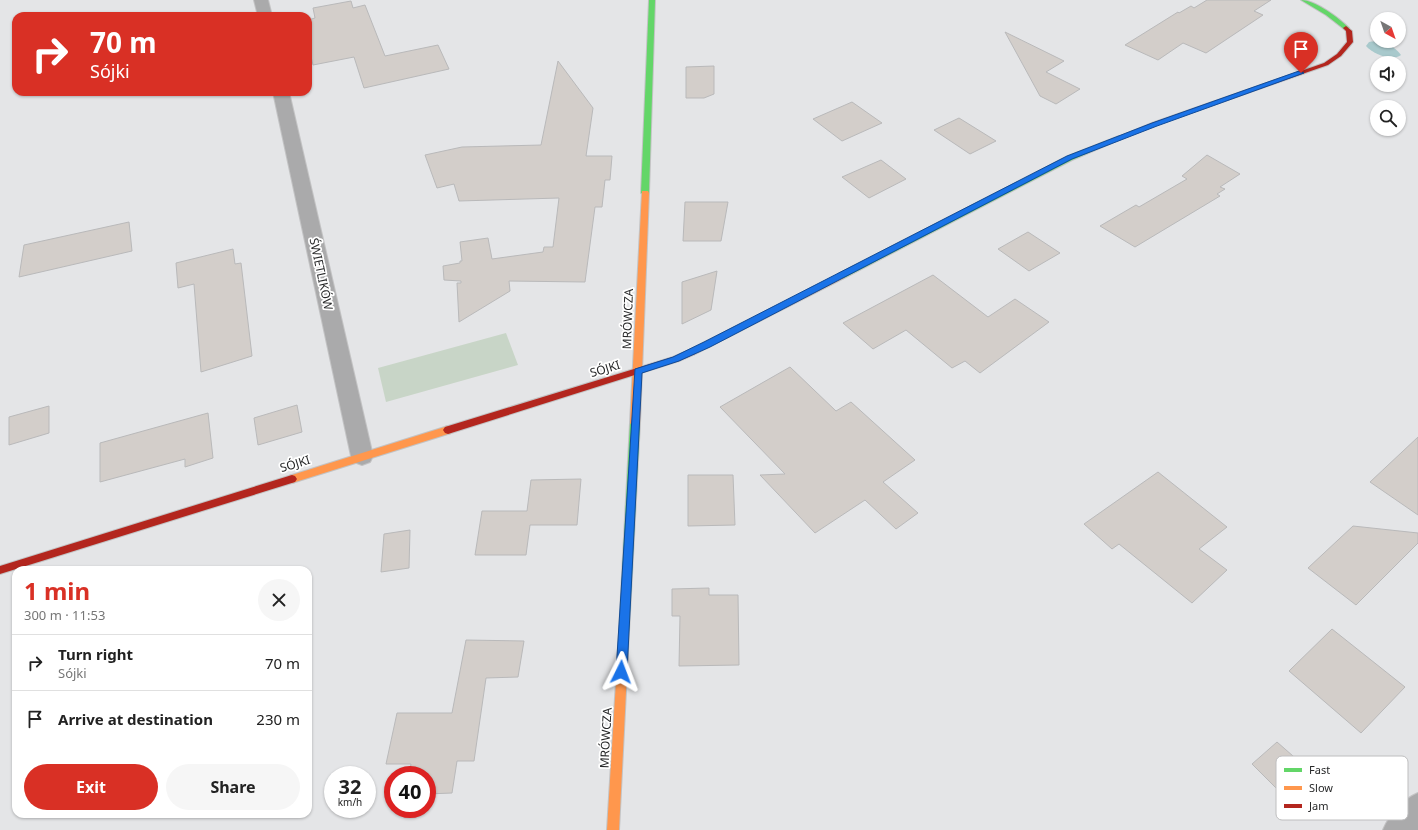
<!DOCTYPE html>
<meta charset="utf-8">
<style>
body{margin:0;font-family:"Noto Sans",sans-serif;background:#f6f6f6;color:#222;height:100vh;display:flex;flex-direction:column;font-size:15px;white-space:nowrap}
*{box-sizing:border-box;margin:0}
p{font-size:13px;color:#767676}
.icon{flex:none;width:22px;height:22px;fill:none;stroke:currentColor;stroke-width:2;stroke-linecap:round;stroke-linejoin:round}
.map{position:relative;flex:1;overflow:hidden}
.panel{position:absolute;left:12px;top:566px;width:300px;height:252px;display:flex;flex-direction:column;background:#fff;border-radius:12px;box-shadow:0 1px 3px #0004}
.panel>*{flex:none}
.banner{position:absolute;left:12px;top:12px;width:300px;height:84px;border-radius:12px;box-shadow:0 1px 3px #0004;background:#d93025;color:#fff;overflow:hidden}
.needle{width:26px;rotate:140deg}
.tools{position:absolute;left:1370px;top:12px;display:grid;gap:8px}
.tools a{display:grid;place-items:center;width:36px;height:36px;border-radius:50%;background:#fff;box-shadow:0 1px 3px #0004;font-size:20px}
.speed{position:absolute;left:324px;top:766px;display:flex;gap:8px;font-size:20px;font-weight:700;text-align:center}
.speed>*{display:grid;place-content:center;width:52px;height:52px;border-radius:50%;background:#fff;box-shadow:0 1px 3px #0004;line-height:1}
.speed small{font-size:10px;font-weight:400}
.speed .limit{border:6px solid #d22;background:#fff;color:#111}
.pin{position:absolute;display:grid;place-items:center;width:34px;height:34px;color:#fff;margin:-41px -17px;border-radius:50% 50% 50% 0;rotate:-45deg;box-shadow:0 0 4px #0007}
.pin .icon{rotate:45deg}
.me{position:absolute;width:44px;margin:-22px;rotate:3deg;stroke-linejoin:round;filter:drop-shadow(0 0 3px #0008)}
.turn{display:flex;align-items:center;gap:14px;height:84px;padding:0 12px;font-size:18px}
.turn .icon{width:52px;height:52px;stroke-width:2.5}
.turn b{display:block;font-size:28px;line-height:34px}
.round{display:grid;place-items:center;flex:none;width:42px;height:42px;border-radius:21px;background:#f6f6f6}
.overview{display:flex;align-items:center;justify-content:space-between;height:68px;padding:0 12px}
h1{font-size:24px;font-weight:700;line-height:30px;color:#d93025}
.cta{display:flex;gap:8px;margin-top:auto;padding:8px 12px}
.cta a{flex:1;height:46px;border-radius:24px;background:#d93025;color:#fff;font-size:16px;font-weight:700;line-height:46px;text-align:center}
.cta a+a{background:#f6f6f6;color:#222}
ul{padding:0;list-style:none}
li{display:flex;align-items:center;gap:12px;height:56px;padding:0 12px;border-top:1px solid #e0e0e0}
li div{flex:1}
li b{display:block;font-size:15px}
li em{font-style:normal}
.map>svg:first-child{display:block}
.green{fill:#c8d5c7}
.water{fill:#a8c9cc}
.building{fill:#d3ceca;stroke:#b9b9ba}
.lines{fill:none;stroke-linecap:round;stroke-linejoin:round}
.street-casing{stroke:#c3c3c4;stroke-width:2}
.fast-casing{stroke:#c3c3c4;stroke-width:2}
.slow-casing{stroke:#c3c3c4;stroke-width:2}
.jam-casing{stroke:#c3c3c4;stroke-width:2}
.street{fill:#aaaaab;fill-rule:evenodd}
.fast{fill:#63d668;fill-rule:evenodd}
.slow{fill:#ff974d;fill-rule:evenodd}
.jam{fill:#b3261e;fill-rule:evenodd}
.route{fill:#1a73e8;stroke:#114b97}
.labels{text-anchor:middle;stroke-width:3.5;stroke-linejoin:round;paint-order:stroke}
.street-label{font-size:12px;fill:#272829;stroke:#fff}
.key{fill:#fff;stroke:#bebebf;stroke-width:1}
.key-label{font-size:11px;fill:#272829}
</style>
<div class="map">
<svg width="1418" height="830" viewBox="0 0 1418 830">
<rect width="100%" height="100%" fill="#e4e5e7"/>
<polygon class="green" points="506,333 518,365 386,402 378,368"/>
<path class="water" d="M1369 42C1380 40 1394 45 1401 55 1392 62 1373 54 1366 46Z"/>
<g class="building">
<polygon points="1207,0 1271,0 1254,11 1263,15 1206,53 1183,43 1158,60 1125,45 1178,12 1179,13 1191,6 1194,8"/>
<polygon points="351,1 353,8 365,5 385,56 438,45 449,69 364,88 354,57 313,65 308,44 308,20 315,18 313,8"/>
<polygon points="1005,32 1064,61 1046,72 1080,89 1056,104 1040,96"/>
<polygon points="558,61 593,108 586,156 612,156 610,180 605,180 602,207 595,207 585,282 509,281 510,291 459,322 457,283 461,283 461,281 444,280 443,266 460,263 460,261 462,261 460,242 488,238 492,259 543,252 544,247 553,247 559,198 459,201 454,184 437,188 425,155 462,147 541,145"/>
<polygon points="714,66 714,94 704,98 686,98 686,67"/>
<polygon points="852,102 882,123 842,141 813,119"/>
<polygon points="959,118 996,141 970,154 934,130"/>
<polygon points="1207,155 1240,174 1220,187 1225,189 1217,194 1220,196 1135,247 1100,226 1136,205 1139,207 1187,179 1182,176"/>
<polygon points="881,160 906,179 869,198 842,177"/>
<polygon points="685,202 728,202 721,241 683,241"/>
<polygon points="129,222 132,251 19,277 24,245"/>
<polygon points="1028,232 1060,253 1029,271 998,249"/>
<polygon points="233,249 235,264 241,263 252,356 201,372 194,284 178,288 176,263"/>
<polygon points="717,271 711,310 682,324 682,282"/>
<polygon points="933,275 988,317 1015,299 1049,322 980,373 965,361 952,368 906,330 873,349 843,323"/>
<polygon points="790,367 836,411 851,402 915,460 883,482 918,513 896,529 865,500 815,533 760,475 785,474 720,407"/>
<polygon points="297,405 302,432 258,445 254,418"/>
<polygon points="49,406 49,433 9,445 9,417"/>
<polygon points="208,413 213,458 185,467 185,459 100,482 100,443"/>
<polygon points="1418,437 1418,515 1370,482"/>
<polygon points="1158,472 1227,527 1199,549 1227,570 1192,603 1119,544 1112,549 1084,524"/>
<polygon points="688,475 733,475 735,525 688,526"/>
<polygon points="581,479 577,525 530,525 526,555 475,555 482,511 527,511 531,480"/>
<polygon points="1353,526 1418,533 1418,543 1356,605 1308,568"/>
<polygon points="410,530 409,568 381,572 384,534"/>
<polygon points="709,588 709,595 738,595 739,665 679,666 680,616 672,616 672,589"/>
<polygon points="1332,629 1405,687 1361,733 1289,671"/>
<polygon points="466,640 524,641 518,677 486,678 474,761 457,761 452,793 427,794 427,775 409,775 411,764 386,764 397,713 452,713"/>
<polygon points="1277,742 1301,763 1276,788 1252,764"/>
</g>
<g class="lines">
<defs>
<g id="street">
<polygon points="254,0 268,0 272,16 258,16"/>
<polygon points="273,92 289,92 373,456 370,462 362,465 354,462 351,456"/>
<path d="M1418 793V830H1383C1390 814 1402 800 1418 793Z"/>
</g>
<g id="fast">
<polygon points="649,0 655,0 649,193 645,195 641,193"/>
<path d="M1301 0C1315 0 1339 18 1349 28L1344 29 1326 15Z"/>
<polygon points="1119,136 1122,138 1121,139 1072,160 844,278 841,279 837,276 838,274 1068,156"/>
<polygon points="635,419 638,420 640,423 629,632 628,635 624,637 620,635 619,632 630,423 632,420"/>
</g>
<g id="slow">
<polygon points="642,191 648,191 649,193 640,423 638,426 632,426 630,423"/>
<polygon points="841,273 845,276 844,278 695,354 692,355 688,352 689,350"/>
<polygon points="448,426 451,427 453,430 451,433 292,483 289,482 287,479 289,476 292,475"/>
<polygon points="624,627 628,629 629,632 619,830 607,830 619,632 620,629"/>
</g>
<g id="jam">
<polygon points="1346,26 1352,31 1353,42 1341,56 1328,65 1156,125 1121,139 1119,140 1116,138 1152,123 1324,63 1337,54 1347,42 1346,31 1343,28"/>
<polygon points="692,349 696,352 695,354 679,361 448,434 445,433 443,430 445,427 673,357"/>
<polygon points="292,475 295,476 297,479 295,482 0,574 0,566"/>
</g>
</defs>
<use href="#street" class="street-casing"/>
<use href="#fast" class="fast-casing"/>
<use href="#slow" class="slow-casing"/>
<use href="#jam" class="jam-casing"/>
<use href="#street" class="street"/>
<use href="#fast" class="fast"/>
<use href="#slow" class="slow"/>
<use href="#jam" class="jam"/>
</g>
<polygon class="route" points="1299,71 1304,73 1157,126 1072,159 710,347 679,361 642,373 627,672 625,676 621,677 617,676 616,672 635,369 673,357 704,342 1067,156 1152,123"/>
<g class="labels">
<g class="street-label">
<text transform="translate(321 274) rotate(78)" y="4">ŚWIETLIKÓW</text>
<text transform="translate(628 319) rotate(-88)" y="4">MRÓWCZA</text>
<text transform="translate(605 369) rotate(-17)" y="4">SÓJKI</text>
<text transform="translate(295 464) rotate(-17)" y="4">SÓJKI</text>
<text transform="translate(606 738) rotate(-87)" y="4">MRÓWCZA</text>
</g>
</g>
<rect x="1276" y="756" width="132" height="64" rx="6" class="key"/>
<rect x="1284" y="768" width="18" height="4" fill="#63d668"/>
<rect x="1284" y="786" width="18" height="4" fill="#ff974d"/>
<rect x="1284" y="804" width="18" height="4" fill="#b3261e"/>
<g class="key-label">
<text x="1309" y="774">Fast</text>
<text x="1309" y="792">Slow</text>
<text x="1309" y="810">Jam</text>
</g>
</svg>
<div class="tools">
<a><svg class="needle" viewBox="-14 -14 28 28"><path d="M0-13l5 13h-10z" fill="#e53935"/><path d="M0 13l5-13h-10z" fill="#767676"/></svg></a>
<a><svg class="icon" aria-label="sound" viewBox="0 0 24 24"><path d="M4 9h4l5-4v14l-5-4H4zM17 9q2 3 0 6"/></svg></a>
<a><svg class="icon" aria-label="search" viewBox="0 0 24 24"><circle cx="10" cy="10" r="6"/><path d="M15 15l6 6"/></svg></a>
</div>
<div class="speed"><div>32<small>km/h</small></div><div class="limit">40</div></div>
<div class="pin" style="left:1301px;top:73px;background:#d93025"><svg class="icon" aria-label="arrive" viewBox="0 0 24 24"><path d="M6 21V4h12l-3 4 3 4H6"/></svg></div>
<svg class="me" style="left:621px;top:672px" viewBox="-20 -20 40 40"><path d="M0-17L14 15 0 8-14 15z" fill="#1a73e8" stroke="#fff" stroke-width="4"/></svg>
<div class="banner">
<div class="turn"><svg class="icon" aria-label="right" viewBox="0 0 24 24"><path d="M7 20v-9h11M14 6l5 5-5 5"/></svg><div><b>70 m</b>Sójki</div></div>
</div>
<section class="panel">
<div class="overview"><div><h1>1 min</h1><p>300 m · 11:53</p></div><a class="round"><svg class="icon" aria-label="close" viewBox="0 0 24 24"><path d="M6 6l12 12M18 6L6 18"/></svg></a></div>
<ul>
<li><svg class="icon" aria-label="right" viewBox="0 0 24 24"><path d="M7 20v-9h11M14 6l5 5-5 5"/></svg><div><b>Turn right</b><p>Sójki</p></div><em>70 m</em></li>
<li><svg class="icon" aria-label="arrive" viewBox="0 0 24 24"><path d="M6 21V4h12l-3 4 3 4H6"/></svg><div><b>Arrive at destination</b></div><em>230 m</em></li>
</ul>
<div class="cta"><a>Exit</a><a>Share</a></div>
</section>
</div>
